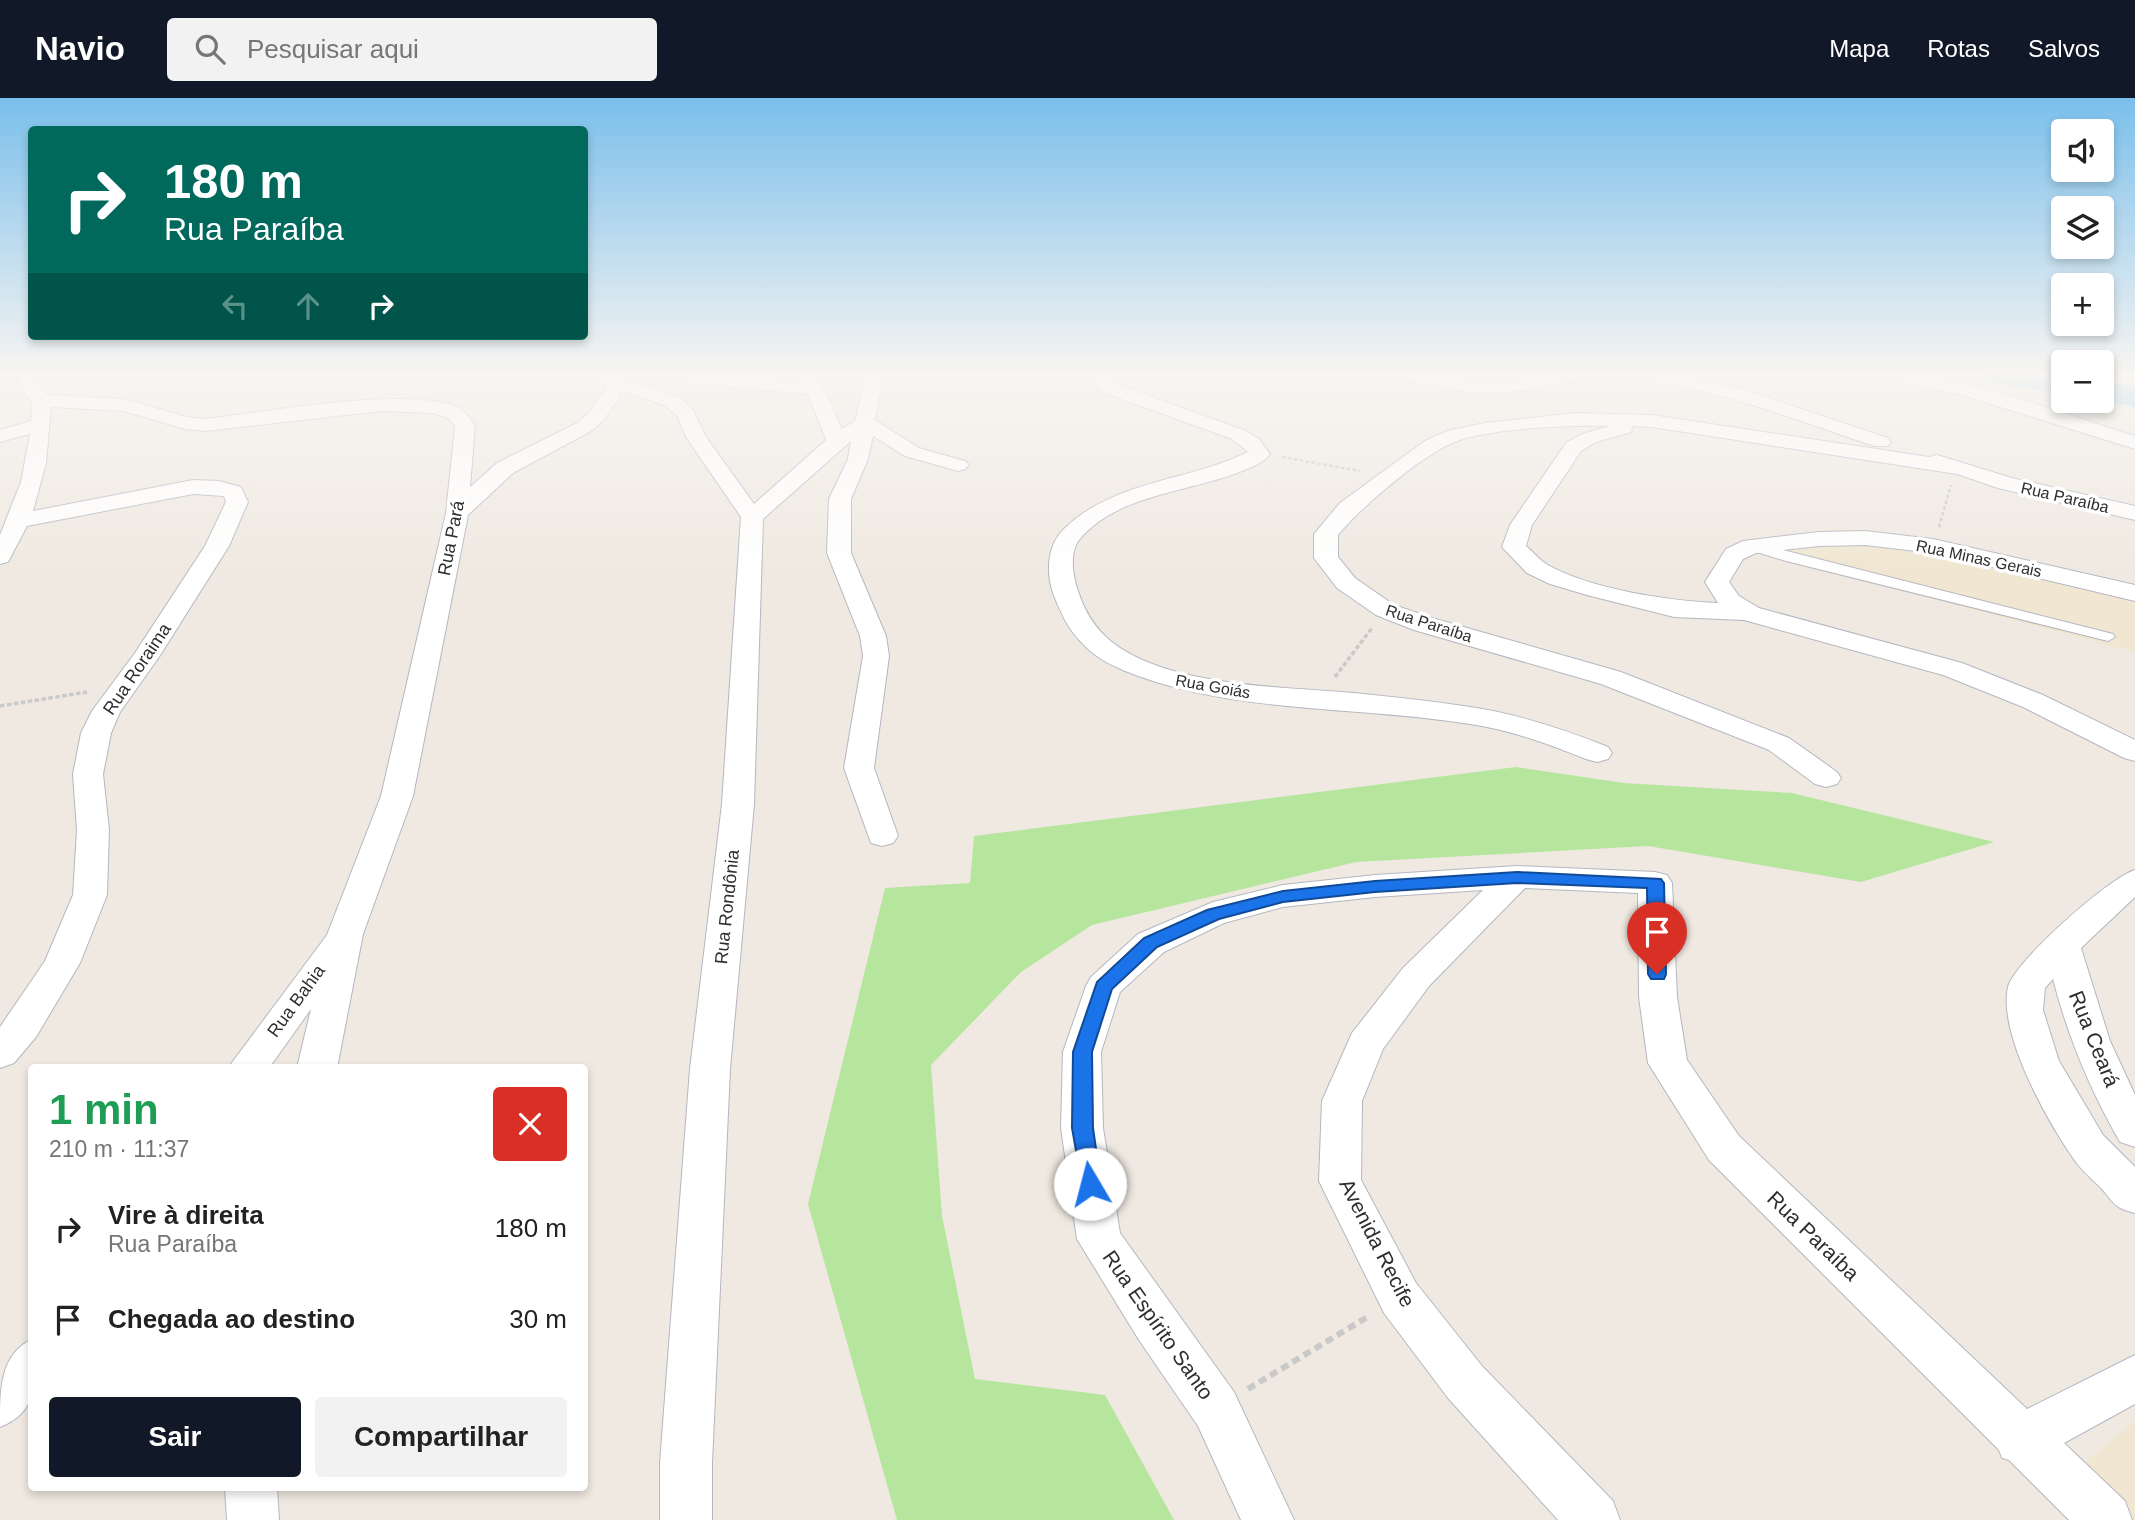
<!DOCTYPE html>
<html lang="pt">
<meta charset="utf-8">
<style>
body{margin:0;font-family:Arial,sans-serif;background:#f2f2f2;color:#222;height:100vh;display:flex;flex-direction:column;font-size:26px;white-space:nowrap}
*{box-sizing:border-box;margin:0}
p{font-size:23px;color:#767676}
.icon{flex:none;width:38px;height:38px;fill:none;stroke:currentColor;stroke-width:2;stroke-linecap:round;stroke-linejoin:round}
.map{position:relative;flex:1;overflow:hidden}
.side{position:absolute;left:28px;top:966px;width:560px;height:427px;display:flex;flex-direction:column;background:#fff;border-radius:7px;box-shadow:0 4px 10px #0003}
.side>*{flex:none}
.banner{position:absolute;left:28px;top:28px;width:560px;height:214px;border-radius:7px;box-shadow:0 4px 10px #0003;background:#00695c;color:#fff;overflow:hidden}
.fabs{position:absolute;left:2051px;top:21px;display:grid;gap:14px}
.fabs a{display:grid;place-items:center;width:63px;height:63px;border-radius:7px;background:#fff;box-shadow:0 4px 10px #0003;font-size:35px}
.pin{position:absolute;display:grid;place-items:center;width:60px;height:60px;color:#fff;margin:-72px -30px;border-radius:50% 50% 50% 0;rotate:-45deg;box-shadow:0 0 7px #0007}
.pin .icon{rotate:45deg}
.me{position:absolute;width:77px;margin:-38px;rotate:352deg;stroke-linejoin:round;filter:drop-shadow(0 0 5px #0008)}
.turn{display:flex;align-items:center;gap:24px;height:147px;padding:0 21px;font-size:32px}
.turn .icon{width:91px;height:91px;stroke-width:2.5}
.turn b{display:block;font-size:49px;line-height:60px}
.lanes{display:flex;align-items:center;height:66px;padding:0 21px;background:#0003;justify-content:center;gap:35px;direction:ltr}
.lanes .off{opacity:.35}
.round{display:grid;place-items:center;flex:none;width:74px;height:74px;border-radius:7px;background:#f2f2f2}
.head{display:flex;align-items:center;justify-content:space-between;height:119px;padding:0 21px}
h1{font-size:42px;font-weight:700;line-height:52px;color:#1e9e55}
.cta{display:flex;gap:14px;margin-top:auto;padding:14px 21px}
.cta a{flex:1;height:80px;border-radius:7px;background:#111827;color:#fff;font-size:28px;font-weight:700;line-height:80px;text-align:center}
.cta a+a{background:#f2f2f2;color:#222}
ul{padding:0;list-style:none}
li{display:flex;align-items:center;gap:21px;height:91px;padding:0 21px}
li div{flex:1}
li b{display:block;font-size:26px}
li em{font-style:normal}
header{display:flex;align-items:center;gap:42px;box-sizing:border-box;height:98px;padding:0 35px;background:#111827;color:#fff}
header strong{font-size:33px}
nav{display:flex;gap:38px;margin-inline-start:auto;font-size:24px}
.search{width:490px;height:63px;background:#f2f2f2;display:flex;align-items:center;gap:18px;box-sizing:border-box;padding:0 24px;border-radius:7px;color:#767676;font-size:26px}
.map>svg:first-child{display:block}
.education{fill:#f0e6d1}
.green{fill:#b6e59e}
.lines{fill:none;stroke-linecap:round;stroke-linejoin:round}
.river{fill:#75cff0;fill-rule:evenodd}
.lane-casing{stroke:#b4b7c1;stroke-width:2}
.street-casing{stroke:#b4b7c1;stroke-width:2}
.path-far2{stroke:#c9c9c9;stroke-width:2.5;stroke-dasharray:3.5 2.5;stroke-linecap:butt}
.path-far1{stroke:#c9c9c9;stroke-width:3.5;stroke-dasharray:4.5 2.5;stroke-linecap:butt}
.path{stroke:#c9c9c9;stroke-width:6;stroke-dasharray:8 5;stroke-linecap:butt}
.lane{fill:#fff;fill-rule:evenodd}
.street{fill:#fff;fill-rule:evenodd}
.route{fill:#1a73e8;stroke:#114b97;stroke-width:2}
.labels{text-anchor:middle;stroke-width:7;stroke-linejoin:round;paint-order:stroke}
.far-street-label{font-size:16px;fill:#2e2e2e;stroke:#fff}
.street-label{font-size:18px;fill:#2e2e2e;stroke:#fff}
.near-street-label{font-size:21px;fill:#2e2e2e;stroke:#fff}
</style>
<header>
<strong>Navio</strong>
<div class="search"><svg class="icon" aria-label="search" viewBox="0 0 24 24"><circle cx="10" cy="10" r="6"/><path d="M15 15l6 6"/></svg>Pesquisar aqui</div>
<nav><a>Mapa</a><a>Rotas</a><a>Salvos</a></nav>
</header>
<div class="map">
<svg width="2135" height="1422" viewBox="0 0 2135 1422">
<rect width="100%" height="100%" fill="#efe9e1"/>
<g class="education">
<polygon points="1808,445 1885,447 1961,458 2135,499 2135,554 1768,458"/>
<polygon points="2135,1323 2135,1422 2126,1422 2074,1373"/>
</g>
<polygon class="green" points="1516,669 1624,685 1792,695 1994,744 1861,784 1648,748 1356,764 1092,827 1021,874 931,967 942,1118 975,1281 1105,1297 1174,1422 897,1422 808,1106 885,790 970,785 974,738"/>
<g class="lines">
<g class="river">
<polygon points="1980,276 2063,278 2063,296 1995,285 1984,283"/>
<polygon points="2102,284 2135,289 2135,309 2102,302"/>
</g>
<defs>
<g id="lane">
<polygon points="1530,276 1543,276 1511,289 1503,287"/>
<polygon points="1751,444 2113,536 2115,539 2108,543 1786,463 1747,451 1745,448"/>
</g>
<g id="street">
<path d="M17 276H35L37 286 48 297 124 301 187 319 205 321C260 315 416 286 461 311 466 315 471 322 475 327L470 389 497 365 577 325 590 314 608 287 587 280 585 276H611L680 300 693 312 706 339 754 406 826 342 808 296 658 282 649 276H715L798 284 792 276H811L824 291 842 331 855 323 866 278 889 276 882 284 875 322 919 350 965 363 969 367 965 371 958 373 905 358 873 338 868 361 851 401V455L886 538 889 558 874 670 898 738 893 745 882 748 871 745 844 670 863 558 860 538 827 455 829 401 848 361 851 343 763 421 754 706 730 971 712 1365V1422H660V1365L690 971 722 706 741 419 686 339 677 318 666 308 623 293 604 322 591 333 513 375 468 417 413 698 363 836 337 970H297L311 911 269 970H228L327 837 381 698 446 415 455 328 448 320 432 315 381 313 205 333 185 331 123 313 51 309 46 365 33 413 193 382 219 383 241 389 248 404 229 448 159 559 120 614 111 635 103 676 109 732 107 797 80 865 36 939 14 965 0 970V929L45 863 73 797 77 732 73 676 81 635 92 613 135 555 205 448 226 404 224 398 193 396 27 428 8 464 0 466V437L21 384 30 336 0 344V332L31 323 32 304 19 287Z"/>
<path d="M1092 276H1110L1108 279 1116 286 1246 333 1259 341 1270 356C1263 366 1245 372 1234 376 1185 394 1115 398 1079 442 1069 455 1073 479 1078 493 1085 514 1095 531 1113 545 1171 589 1284 589 1354 595 1393 599 1432 603 1470 609 1518 616 1563 631 1608 649L1612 655 1608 661 1597 664 1586 661C1548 646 1511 632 1470 626 1366 609 1257 615 1156 584 1135 577 1111 569 1094 556 1071 537 1063 521 1053 495 1046 474 1047 447 1064 431 1112 383 1189 383 1248 354L1232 341 1102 294 1089 280Z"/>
<path d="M1389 276H1429L1472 283H1501L1559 276H1668L1739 290 1888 340 1891 344 1888 348H1874C1786 319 1699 282 1605 281 1570 281 1534 293 1499 295 1465 296 1431 287 1398 282Z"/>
<path d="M1880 276C1967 276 2052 313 2135 338V351L1962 297 1882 280Z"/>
<path d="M1575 315 1652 317 1929 359 1937 357 2012 380 2135 408V422L1998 390 1957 376 1652 329 1633 328 1631 334 1596 344 1581 353 1532 427 1526 448C1533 454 1539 461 1546 466 1589 491 1669 503 1718 505L1705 484 1726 451 1743 443 1819 434 1865 433 1933 441 2135 487V503L1933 455 1865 447 1819 448 1756 455 1743 461 1729 484 1739 498 1759 510 1962 565 2043 597 2135 642V663L2124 660 2023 609 1943 577 1744 522 1674 519 1587 497 1550 486 1527 475 1502 449 1510 427 1566 345 1582 336 1610 328C1569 327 1498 330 1460 342 1427 352 1360 410 1338 437V459L1355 480 1394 507 1432 520 1621 574 1789 640 1837 674 1841 680 1837 686 1826 689 1815 686 1769 652 1601 586 1414 532 1376 517 1337 490 1314 460V436L1340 405 1425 343 1447 333 1485 325Z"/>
<polygon points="1517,768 1655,774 1667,777 1672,785 1677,899 1687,962 1739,1038 2027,1311 2135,1257 2135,1306 2064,1345 2125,1403 2132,1422 2069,1422 2009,1362 2002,1360 1999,1352 1709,1062 1648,965 1639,899 1638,795 1525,790 1429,888 1383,951 1362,1003 1361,1082 1416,1185 1482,1268 1613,1403 1620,1422 1558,1422 1448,1300 1384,1215 1319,1083 1322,1003 1352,935 1403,870 1483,792 1375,799 1283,809 1224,825 1164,854 1120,894 1101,954 1103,1030 1120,1135 1234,1294 1294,1422 1241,1422 1198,1328 1139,1242 1077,1141 1061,1030 1063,954 1086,888 1091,879 1138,836 1213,804 1283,787 1375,777"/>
<path d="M2135 772V799L2081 850 2110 943 2135 997V1049L2120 1044C2090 992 2068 939 2053 881L2045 890 2043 912 2059 963 2103 1037 2135 1069V1115C2131 1114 2124 1112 2120 1110 2113 1106 2107 1097 2102 1091 2092 1081 2080 1071 2073 1060 2046 1021 1998 935 2008 889 2014 864 2110 779 2135 772Z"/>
<path d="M32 1241C32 1280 43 1312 0 1329 0 1290 0 1257 32 1241Z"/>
<polygon points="225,1390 277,1390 279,1422 227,1422"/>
</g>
</defs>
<use href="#lane" class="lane-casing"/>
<use href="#street" class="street-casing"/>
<g class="path-far2">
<polyline points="1282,359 1360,373"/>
<polyline points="1939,429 1951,387"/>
</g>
<g class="path-far1">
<polyline points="1335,579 1372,530"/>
<polyline points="0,608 87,594"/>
</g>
<polyline class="path" points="1248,1291 1369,1218"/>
<use href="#lane" class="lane"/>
<use href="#street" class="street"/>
</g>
<linearGradient id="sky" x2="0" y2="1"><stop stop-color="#7abfeb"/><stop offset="0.58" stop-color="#f8f5f2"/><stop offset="1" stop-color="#f8f5f2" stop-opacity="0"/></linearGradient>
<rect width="2135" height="475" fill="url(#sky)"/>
<polygon class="route" points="1517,774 1661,781 1664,785 1666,876 1664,881 1651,881 1648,876 1647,790 1517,785 1375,794 1283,804 1219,821 1157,849 1112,891 1092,954 1093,1030 1101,1086 1098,1092 1090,1095 1083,1092 1072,1030 1073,954 1097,884 1144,840 1207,812 1283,793 1375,783"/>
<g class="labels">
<g class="far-street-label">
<text transform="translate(2065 399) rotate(13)" y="6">Rua Paraíba</text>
<text transform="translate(1979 460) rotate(12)" y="6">Rua Minas Gerais</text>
<text transform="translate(1429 525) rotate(18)" y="6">Rua Paraíba</text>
<text transform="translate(1213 588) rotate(10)" y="6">Rua Goiás</text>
</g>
<g class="street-label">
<text transform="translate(451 440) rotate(-79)" y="6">Rua Pará</text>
<text transform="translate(137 571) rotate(-56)" y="6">Rua Roraima</text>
<text transform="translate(727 809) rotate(-84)" y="6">Rua Rondônia</text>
<text transform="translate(296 903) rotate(-54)" y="6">Rua Bahia</text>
</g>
<g class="near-street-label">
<text transform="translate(2094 941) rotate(68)" y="7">Rua Ceará</text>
<text transform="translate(1813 1138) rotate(44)" y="7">Rua Paraíba</text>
<text transform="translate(1377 1145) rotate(63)" y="7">Avenida Recife</text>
<text transform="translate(1158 1227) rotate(55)" y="7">Rua Espírito Santo</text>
</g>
</g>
</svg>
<div class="fabs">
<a><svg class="icon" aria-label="sound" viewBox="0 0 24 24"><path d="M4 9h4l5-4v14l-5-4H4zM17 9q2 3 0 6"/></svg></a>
<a><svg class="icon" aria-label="layers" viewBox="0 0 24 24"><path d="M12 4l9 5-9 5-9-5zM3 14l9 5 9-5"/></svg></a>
<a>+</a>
<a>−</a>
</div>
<div class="pin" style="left:1657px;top:876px;background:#d93025"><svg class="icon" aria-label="arrive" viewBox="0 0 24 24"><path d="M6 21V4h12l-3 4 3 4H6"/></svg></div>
<svg class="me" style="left:1090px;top:1086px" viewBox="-20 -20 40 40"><circle r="19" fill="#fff"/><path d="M0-13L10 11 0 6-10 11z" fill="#1a73e8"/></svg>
<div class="banner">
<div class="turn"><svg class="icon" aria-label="right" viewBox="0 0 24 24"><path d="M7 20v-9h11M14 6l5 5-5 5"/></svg><div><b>180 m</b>Rua Paraíba</div></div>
<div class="lanes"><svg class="icon off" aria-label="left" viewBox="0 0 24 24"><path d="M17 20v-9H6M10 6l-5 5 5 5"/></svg><svg class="icon off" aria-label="ahead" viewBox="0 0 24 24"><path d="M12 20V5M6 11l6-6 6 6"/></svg><svg class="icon" aria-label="right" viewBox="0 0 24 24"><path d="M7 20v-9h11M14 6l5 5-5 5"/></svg></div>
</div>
<section class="side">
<div class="head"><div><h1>1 min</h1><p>210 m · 11:37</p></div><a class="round" style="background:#d93025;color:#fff"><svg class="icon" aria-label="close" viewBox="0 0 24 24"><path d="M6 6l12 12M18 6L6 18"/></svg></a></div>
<ul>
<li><svg class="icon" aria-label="right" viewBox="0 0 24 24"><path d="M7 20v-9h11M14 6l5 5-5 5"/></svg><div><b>Vire à direita</b><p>Rua Paraíba</p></div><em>180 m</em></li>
<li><svg class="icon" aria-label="arrive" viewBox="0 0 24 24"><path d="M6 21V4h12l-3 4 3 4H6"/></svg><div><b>Chegada ao destino</b></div><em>30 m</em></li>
</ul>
<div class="cta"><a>Sair</a><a>Compartilhar</a></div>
</section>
</div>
